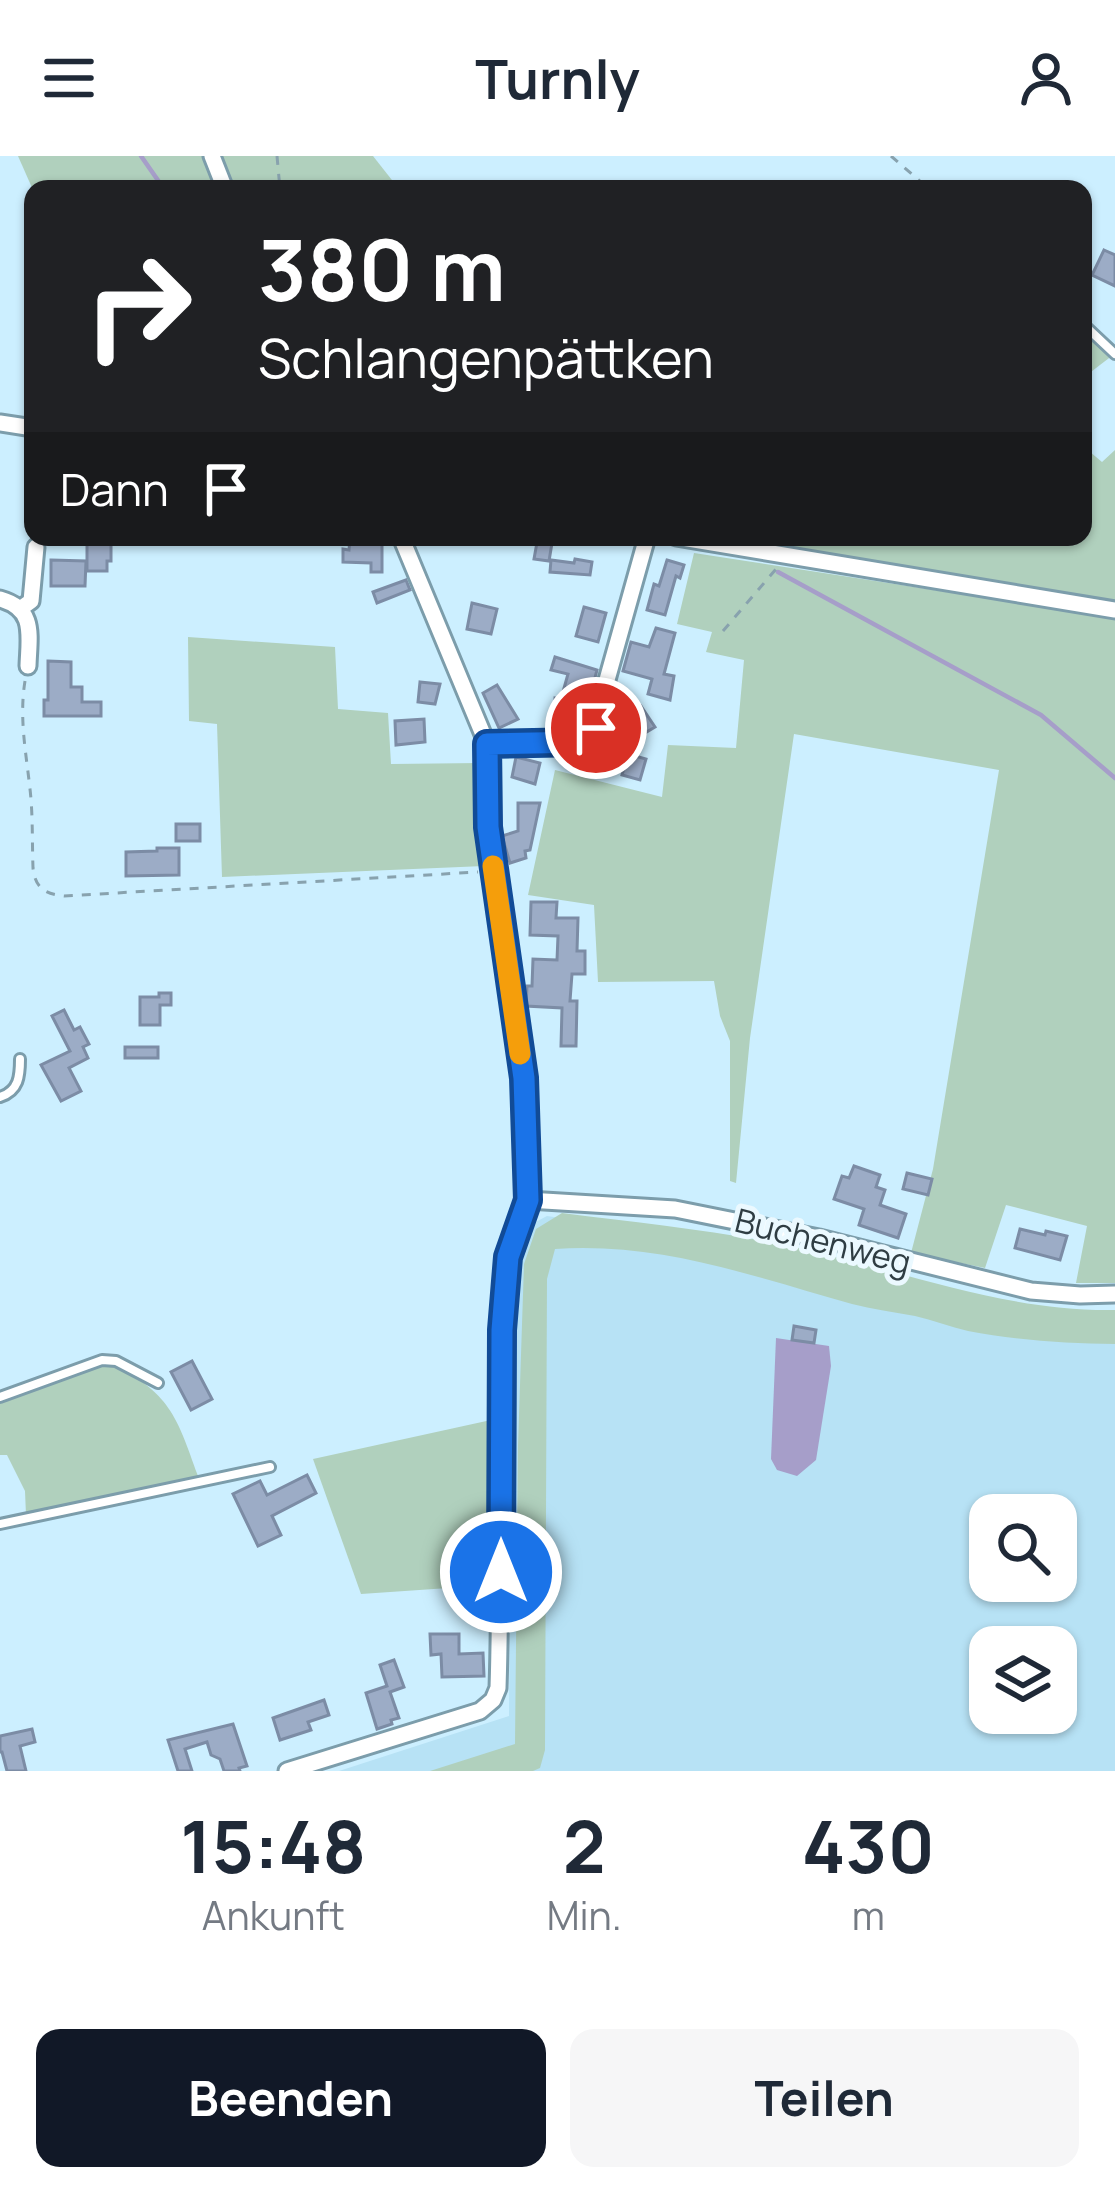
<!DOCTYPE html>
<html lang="de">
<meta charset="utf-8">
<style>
body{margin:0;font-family:Manrope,sans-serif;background:#f6f6f7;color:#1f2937;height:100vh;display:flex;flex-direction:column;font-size:45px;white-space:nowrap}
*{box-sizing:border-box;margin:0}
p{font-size:39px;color:#747a83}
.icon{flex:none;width:66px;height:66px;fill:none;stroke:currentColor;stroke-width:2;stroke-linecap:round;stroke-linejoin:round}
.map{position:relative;height:1615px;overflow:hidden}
.sheet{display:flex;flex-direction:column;background:#fff;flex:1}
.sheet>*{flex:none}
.guide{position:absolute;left:24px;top:24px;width:1068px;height:366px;border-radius:24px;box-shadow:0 3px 9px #0004;background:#202124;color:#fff;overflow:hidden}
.controls{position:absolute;left:969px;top:1338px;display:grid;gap:24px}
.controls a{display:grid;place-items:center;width:108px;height:108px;border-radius:24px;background:#fff;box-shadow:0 3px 9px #0004;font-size:60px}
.pin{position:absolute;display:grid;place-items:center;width:102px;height:102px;color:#fff;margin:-51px;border:6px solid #fff;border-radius:50%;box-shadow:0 3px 12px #0007}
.me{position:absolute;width:132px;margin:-66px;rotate:0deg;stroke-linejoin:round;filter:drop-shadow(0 0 9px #0008)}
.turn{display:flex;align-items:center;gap:42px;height:252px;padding:0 36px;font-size:54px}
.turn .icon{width:156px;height:156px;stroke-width:2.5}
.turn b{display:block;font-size:84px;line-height:102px}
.then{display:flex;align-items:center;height:114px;padding:0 36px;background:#0003;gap:24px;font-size:45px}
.eta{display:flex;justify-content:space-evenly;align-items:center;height:204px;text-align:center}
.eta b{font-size:72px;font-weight:700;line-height:84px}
.cta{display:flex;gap:24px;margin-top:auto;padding:24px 36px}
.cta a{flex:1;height:138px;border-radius:24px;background:#111827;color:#fff;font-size:48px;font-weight:700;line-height:138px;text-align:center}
.cta a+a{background:#f6f6f7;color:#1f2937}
header{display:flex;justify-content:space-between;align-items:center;height:156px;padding:0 36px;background:#fff;font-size:54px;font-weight:700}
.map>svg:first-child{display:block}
.built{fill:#b7e2f5;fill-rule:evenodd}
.green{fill:#b0d0bd}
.water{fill:#a69ec9}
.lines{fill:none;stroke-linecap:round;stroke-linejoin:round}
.stream{stroke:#a69ec9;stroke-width:4.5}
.building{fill:#9cacc6;stroke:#7c8ca5;stroke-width:3}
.service-casing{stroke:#7c9dab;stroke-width:14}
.minor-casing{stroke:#7c9dab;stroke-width:21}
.path{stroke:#88a2ae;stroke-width:3;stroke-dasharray:9 9;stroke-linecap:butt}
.service{stroke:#fff;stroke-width:8}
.minor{stroke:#fff;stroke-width:15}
.route-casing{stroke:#114b97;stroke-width:30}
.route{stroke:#1a73e8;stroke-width:21}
.slow{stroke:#f59e0b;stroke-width:21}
.labels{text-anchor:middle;stroke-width:10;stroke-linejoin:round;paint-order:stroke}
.street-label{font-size:33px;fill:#2f3d43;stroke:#ebf9ff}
</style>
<header><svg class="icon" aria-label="menu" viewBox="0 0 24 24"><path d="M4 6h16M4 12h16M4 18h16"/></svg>Turnly<svg class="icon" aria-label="person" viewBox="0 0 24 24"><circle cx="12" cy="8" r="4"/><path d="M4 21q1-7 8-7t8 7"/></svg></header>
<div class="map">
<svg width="1115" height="1615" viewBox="0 0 1115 1615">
<rect width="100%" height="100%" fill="#ccefff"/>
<path class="built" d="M547 1060 672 1078 1115 1174V1615H339L509 1560 512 1193 518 1103 528 1070ZM990 1359H1056V1425H990ZM990 1491H1056V1557H990Z"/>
<g class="green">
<polygon points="18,0 206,0 218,33 33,34"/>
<polygon points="217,0 373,0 399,33 229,33"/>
<polygon points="1083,172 1113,199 1083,222"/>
<polygon points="1083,290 1102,306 1115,294 1115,448 984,425 697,381 1083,381"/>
<polygon points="694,397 1115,462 1115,1127 1076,1127 1087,1070 1006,1049 985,1112 911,1097 933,1013 999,614 794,578 750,882 736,1027 730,1025 730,885 720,860 714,825 598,826 594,749 528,739 555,614 662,641 668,589 736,592 744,504 706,496 712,476 677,468"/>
<polygon points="188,481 335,491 338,553 388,557 391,608 480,607 479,668 484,710 222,721 217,568 189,565"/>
<path d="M562 1057C641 1067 722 1075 799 1092 904 1115 1006 1156 1115 1154V1188C1066 1188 1016 1184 968 1175 950 1171 933 1164 915 1160 894 1156 872 1153 852 1148 752 1120 660 1086 555 1093L547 1123 545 1594 540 1612 533 1615H430L515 1588 518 1290 524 1108 536 1073Z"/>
<path d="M111 1207C170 1238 176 1258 198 1320L26 1359 25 1335 7 1299H0V1244L86 1213Z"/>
<polygon points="491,1264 492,1429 361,1438 313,1303"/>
</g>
<polygon class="water" points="776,1182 829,1190 831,1210 816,1304 797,1320 777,1314 771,1303"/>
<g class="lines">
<g class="stream">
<polyline points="141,0 164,33"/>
<polyline points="727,381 753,386"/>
<polyline points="778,416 1041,559 1115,622"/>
</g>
</g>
<g class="building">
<polygon points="1104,94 1115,99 1115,130 1092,119"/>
<polygon points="538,381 553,381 549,405 534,403"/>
<polygon points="350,382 364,383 364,387 382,387 382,416 371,416 371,407 343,406 343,393 349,394"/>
<polygon points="111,386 111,405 107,405 107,415 87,415 87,387"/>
<polygon points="575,403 592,406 590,419 550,416 551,404 574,407"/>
<polygon points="51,404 86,405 85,430 51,430"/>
<polygon points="667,404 684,409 680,422 676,420 665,459 647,454 654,428 659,430"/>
<polygon points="406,424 410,434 377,447 373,436"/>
<polygon points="472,447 497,453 491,478 467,473"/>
<polygon points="584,451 606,457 598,486 576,480"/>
<polygon points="656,472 675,477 664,518 674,520 670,544 648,538 652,523 623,515 631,486 649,491"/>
<polygon points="555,501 597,514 591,537 581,535 577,573 557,573 559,555 554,555 555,542 561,543 568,518 551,514"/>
<polygon points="48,505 71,506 71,531 82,531 82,546 101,546 101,560 44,560 44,544 48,544"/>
<polygon points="420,526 440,528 435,548 418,546"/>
<polygon points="497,529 518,563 499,572 483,537"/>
<polygon points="641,550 655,571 640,580 627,560"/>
<polygon points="424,563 425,586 396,589 395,565"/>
<polygon points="628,598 646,603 640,624 622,619"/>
<polygon points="516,601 540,607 535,628 512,621"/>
<polygon points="518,647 540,647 530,694 525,695 526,702 510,707 502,680 518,675"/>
<rect x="176" y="668" width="24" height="17"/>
<polygon points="157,692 179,692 179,719 126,720 126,696 157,695"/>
<polygon points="531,746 557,746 556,762 578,762 577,795 585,795 585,818 572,818 570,845 577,845 576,890 561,890 562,852 526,850 527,830 532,830 533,803 557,804 558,780 530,779"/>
<polygon points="159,837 171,837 171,849 160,849 160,869 140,869 140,841 159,841"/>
<polygon points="64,854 74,874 80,871 89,888 83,891 88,902 69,912 81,935 61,945 41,909 70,895 52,860"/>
<rect x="125" y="891" width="33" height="11"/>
<polygon points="854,1010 880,1019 876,1031 885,1034 880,1049 906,1058 898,1082 859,1069 864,1053 834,1043 842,1020 849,1022"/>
<polygon points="907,1017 932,1023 928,1039 903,1033"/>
<polygon points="1020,1073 1045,1079 1046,1075 1067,1080 1060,1104 1015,1092"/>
<polygon points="794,1170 816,1174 814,1187 792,1184"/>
<polygon points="192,1205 212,1243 191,1254 171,1216"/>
<polygon points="307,1319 316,1337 272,1360 281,1379 258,1390 233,1338 260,1325 267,1339"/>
<polygon points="430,1478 459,1478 459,1498 483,1497 484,1520 442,1521 441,1498 431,1499"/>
<polygon points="394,1504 404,1531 390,1536 399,1562 391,1564 392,1568 377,1573 366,1537 387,1530 380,1509"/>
<polygon points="324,1544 329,1559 308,1566 311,1574 280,1584 273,1562"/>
<polygon points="233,1568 247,1610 239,1612 240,1615 224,1615 220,1603 211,1599 207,1586 185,1593 192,1615 178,1615 168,1584"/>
<polygon points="32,1573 35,1586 20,1590 26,1615 7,1615 2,1596 0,1596 0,1580"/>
</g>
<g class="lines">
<defs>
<g id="service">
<polyline points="1083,168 1115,198"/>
<path d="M0 941C19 935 20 920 20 903"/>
<polyline points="0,1241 102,1204 116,1205 158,1227"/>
<polyline points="0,1368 270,1311"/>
</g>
<g id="minor">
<polyline points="212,0 225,33"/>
<polyline points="0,267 33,272"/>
<polyline points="676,381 1115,454"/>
<path d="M0 443C36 453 29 479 28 510"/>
<polyline points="20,453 31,445 36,391"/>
<polyline points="487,588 584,585 591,581 647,381"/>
<polyline points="528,1044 675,1053 819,1082 1031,1135 1080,1139 1115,1138"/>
<path d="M287 1615 480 1555 493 1544 498 1532C501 1442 499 1353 500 1263 501 1191 495 1110 528 1044L524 922 487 671V588L401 381"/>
</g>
</defs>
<use href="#service" class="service-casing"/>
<use href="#minor" class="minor-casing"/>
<g class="path">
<polyline points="277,0 280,33"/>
<polyline points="891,0 929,33"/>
<polyline points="31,286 29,366 33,378"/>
<polyline points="723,475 776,413"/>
<path d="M25 525C19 562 26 596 30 633 33 659 32 686 33 712 35 732 45 738 64 740L478 716"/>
</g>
<use href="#service" class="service"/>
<use href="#minor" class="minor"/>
</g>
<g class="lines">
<defs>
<polyline id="route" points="501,1416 502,1174 508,1101 528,1044 524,922 488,671 487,588 584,586 591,581 596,572"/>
</defs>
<use href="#route" class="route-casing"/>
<use href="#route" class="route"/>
<polyline class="slow" points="493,710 520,898"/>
</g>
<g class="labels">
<g class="street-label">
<text transform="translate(823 1085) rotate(14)" y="12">Buchenweg</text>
</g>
</g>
</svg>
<div class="controls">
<a><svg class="icon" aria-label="search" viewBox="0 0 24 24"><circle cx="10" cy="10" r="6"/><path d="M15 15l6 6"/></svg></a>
<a><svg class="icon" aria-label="layers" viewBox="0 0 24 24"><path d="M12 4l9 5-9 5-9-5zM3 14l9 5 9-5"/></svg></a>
</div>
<div class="pin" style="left:596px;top:572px;background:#d93025"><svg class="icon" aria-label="arrive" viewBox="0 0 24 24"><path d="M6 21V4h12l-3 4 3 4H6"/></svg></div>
<svg class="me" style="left:501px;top:1416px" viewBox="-20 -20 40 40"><circle r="17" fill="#1a73e8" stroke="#fff" stroke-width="3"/><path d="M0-11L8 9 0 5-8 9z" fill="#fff"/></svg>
<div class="guide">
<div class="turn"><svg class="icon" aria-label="right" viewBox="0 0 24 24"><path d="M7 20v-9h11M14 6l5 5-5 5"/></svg><div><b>380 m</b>Schlangenpättken</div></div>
<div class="then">Dann<svg class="icon" aria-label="arrive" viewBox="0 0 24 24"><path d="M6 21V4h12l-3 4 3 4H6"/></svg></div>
</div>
</div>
<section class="sheet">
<div class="eta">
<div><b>15:48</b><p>Ankunft</p></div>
<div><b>2</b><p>Min.</p></div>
<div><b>430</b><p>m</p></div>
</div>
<div class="cta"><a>Beenden</a><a>Teilen</a></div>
</section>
